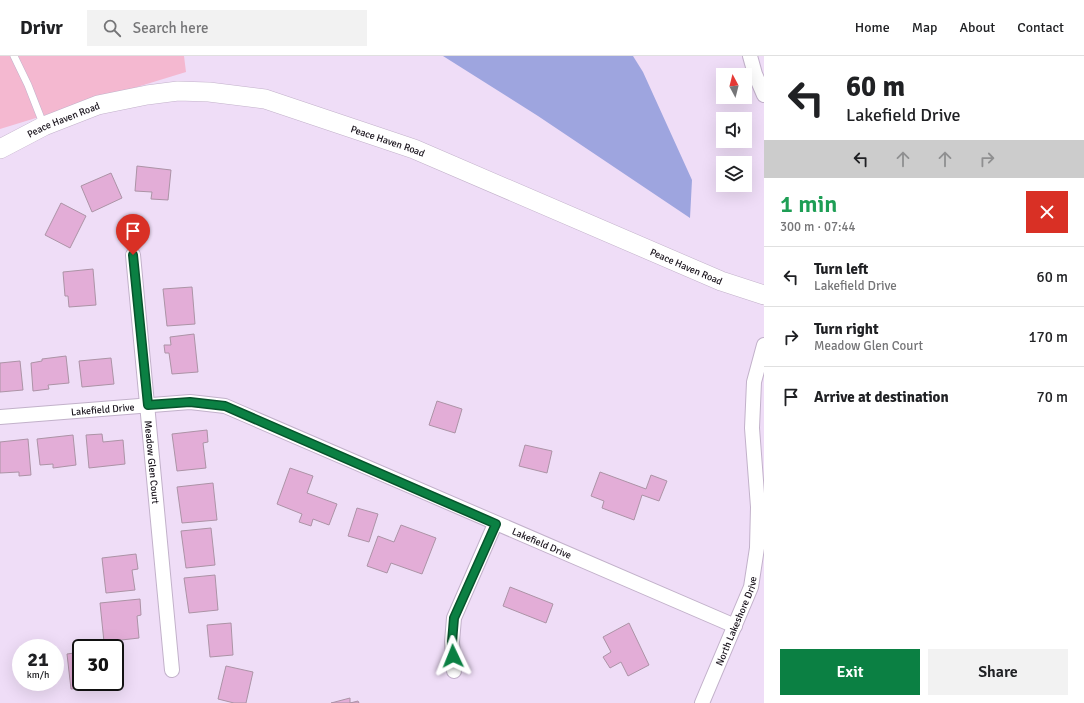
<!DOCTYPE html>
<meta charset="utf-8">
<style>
body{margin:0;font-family:Signika,sans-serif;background:#f2f2f2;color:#202124;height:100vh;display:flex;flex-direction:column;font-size:15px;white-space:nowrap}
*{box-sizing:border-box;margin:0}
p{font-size:13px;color:#757577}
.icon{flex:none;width:22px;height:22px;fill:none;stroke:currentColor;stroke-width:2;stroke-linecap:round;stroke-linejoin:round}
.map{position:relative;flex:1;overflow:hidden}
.sheet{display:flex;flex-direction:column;background:#fff;width:320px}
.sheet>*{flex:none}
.top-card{background:#fff;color:#202124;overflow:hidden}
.needle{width:26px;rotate:353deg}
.controls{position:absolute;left:716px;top:12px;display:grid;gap:8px}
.controls a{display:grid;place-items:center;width:36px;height:36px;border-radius:0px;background:#fff;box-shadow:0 4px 16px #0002;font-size:20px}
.speed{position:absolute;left:12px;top:583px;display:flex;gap:8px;font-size:20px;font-weight:700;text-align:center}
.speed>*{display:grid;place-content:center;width:52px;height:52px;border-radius:50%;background:#fff;box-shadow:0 4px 16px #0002;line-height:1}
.speed small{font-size:10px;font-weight:400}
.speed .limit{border:2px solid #111;border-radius:6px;background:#fff;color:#111}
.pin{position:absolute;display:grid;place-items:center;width:34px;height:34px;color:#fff;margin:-41px -17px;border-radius:50% 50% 50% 0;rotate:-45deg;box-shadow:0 0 4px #0007}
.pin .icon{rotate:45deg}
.me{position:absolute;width:44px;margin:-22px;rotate:358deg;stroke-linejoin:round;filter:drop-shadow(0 0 3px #0008)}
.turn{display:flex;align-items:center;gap:14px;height:84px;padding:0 16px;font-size:18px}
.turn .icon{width:52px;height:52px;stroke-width:2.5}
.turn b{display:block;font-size:28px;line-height:34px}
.lanes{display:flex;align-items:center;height:38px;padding:0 16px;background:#0003;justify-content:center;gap:20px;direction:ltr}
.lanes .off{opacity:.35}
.round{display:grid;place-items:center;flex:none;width:42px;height:42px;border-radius:0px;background:#f2f2f2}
.headline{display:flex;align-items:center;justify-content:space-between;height:68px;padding:0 16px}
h1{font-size:24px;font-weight:600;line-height:30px;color:#1e9e55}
.action{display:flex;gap:8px;margin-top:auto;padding:8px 16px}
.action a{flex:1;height:46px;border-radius:0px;background:#0b8043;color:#fff;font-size:16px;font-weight:600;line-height:46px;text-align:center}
.action a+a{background:#f2f2f2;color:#202124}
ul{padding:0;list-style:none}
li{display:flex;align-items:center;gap:12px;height:60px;padding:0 16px;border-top:1px solid #e0e0e0}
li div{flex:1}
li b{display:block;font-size:15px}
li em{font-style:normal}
header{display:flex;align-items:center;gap:24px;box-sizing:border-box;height:56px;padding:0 20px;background:#fff;border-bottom:1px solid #e0e0e0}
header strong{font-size:19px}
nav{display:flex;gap:22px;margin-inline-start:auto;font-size:14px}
.search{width:280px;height:36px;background:#f2f2f2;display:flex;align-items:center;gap:10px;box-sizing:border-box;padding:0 14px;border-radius:0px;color:#757577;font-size:15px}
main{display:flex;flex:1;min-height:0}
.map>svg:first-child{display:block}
.green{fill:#f4b8d0}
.water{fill:#9ea5df}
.building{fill:#e3add7;stroke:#ac93a6}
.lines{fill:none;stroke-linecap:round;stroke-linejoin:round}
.lane-casing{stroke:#c2b1ca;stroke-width:8}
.street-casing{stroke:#c2b1ca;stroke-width:16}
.secondary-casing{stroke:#c2b1ca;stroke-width:20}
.lane{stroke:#fff;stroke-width:7}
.street{stroke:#fff;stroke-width:14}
.secondary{stroke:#fff;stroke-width:19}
.route-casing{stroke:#07532c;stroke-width:10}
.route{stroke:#0b8043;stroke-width:7}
.labels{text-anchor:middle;stroke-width:3;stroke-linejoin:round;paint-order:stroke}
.street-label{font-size:10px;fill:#18121b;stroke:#efddf7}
</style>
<header>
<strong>Drivr</strong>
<div class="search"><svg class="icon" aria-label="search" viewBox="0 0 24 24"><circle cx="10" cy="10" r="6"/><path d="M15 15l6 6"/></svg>Search here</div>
<nav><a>Home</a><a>Map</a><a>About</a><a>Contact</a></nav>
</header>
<main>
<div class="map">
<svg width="764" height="647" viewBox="0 0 764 647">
<rect width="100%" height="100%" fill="#efddf7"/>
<polygon class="green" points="0,0 184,0 186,16 0,73"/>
<polygon class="water" points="443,0 633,0 643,16 692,124 690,162 538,60"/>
<g class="building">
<polygon points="137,110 171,114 168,144 151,143 152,136 135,135"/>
<polygon points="111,117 122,142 92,156 81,130"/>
<polygon points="61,147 86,160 70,192 45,179"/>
<polygon points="93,213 96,249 69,251 68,240 65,240 63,216"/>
<polygon points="192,231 195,268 167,270 163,233"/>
<polygon points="194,278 198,316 172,318 169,297 165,297 164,289 171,289 170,281"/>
<polygon points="66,300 69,327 48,329 49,333 33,335 31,307 42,305 42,303"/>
<polygon points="111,302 114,328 82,331 79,305"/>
<polygon points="20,305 23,334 0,336 0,307"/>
<polygon points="437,345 462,353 455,377 429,369"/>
<polygon points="207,374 208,386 203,387 206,412 177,415 172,378"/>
<polygon points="102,378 103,386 123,384 125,408 89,412 86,379"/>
<polygon points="73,379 76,409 53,412 53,408 40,409 37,383"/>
<polygon points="28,383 31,419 19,420 19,416 0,417 0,386"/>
<polygon points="525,389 552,395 547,417 519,410"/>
<polygon points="290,412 313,420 307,437 337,448 329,469 313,463 311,470 299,466 302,458 277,448"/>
<polygon points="600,416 646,433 651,419 667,425 659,445 642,439 634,464 602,452 604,445 591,440"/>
<polygon points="213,427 217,464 182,467 177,431"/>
<polygon points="357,452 378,458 369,486 348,480"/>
<polygon points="401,469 436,482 422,518 391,507 387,517 367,510 378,480 394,486"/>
<polygon points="211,472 215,509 186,512 181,475"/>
<polygon points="136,498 138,513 132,514 135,534 106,537 102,502"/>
<polygon points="215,519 218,554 189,557 184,522"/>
<polygon points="510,531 553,548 546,567 503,550"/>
<polygon points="140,543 141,559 137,560 139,582 104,586 100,547"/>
<polygon points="231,567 233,599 210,601 207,569"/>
<polygon points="629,567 649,609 628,620 621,606 610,612 603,601 611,596 603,581"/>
<polygon points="81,596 81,626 99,626 99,629 71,633 67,598"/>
<polygon points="226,610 253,616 246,647 234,647 218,643"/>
<polygon points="350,642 350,647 358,645 359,647 331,647"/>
</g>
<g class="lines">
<defs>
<polyline id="lane" points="14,0 28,29 44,70"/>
<g id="street">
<polyline points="750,0 755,18 764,39"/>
<path id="s1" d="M133 199 172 614"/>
<path id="s2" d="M0 361 190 346 225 350 735 570"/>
<polyline points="454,615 452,586 454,562 495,468"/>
<path id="s3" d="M702 647 751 531 757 492 758 451 752 372 754 326 764 289"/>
</g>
<g id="secondary">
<path id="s4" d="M0 93 44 70 98 49 147 39 178 35 209 36 265 43 414 93 721 225 764 239"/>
</g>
</defs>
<use href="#lane" class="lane-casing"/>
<use href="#street" class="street-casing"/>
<use href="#secondary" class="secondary-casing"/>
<use href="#lane" class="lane"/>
<use href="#street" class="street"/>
<use href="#secondary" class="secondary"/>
</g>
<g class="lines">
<defs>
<polyline id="route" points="133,199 148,349 190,346 225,350 496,468 454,562 452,586 453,600"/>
</defs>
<use href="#route" class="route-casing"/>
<use href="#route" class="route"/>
</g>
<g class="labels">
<g class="street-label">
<text dy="4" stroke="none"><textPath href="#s4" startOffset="70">Peace Haven Road</textPath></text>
<text dy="4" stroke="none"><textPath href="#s4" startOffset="406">Peace Haven Road</textPath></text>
<text dy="4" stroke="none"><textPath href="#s4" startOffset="730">Peace Haven Road</textPath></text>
<text dy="4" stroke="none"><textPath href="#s2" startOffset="103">Lakefield Drive</textPath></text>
<text dy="4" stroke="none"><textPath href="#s1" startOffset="208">Meadow Glen Court</textPath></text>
<text dy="4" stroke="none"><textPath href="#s2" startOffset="571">Lakefield Drive</textPath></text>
<text dy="4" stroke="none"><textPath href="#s3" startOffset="89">North Lakeshore Drive</textPath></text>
</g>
</g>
</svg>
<div class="controls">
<a><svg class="needle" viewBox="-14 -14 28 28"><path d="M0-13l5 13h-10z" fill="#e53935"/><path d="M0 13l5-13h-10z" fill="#757577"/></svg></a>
<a><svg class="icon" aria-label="sound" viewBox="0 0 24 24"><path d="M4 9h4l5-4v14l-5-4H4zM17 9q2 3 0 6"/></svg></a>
<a><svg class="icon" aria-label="layers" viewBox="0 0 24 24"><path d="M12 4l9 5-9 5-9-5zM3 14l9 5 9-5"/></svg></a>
</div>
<div class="speed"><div>21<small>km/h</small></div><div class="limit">30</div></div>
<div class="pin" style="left:133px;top:199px;background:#d93025"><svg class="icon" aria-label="arrive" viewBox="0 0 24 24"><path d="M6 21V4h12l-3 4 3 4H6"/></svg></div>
<svg class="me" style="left:453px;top:600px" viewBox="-20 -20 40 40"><path d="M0-17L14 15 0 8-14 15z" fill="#0b8043" stroke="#fff" stroke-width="4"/></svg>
</div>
<section class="sheet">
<div class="top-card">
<div class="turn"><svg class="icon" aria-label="left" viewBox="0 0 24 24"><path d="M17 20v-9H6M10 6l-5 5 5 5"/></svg><div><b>60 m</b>Lakefield Drive</div></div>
<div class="lanes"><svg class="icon" aria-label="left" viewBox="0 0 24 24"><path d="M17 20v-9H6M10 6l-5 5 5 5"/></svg><svg class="icon off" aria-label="ahead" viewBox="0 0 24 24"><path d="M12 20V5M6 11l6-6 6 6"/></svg><svg class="icon off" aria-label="ahead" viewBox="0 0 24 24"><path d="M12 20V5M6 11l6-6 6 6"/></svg><svg class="icon off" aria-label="right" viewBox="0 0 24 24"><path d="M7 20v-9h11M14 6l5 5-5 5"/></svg></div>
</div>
<div class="headline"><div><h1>1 min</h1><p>300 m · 07:44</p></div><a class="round" style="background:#d93025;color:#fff"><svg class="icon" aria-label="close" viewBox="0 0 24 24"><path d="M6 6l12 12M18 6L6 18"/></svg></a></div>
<ul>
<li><svg class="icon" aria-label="left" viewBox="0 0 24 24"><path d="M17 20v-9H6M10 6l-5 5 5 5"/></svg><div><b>Turn left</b><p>Lakefield Drive</p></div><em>60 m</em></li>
<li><svg class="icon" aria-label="right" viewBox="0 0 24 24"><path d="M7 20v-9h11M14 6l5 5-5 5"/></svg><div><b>Turn right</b><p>Meadow Glen Court</p></div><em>170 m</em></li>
<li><svg class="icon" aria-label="arrive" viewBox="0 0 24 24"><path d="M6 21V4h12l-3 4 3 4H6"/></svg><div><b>Arrive at destination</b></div><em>70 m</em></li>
</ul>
<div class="action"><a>Exit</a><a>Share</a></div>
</section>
</main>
